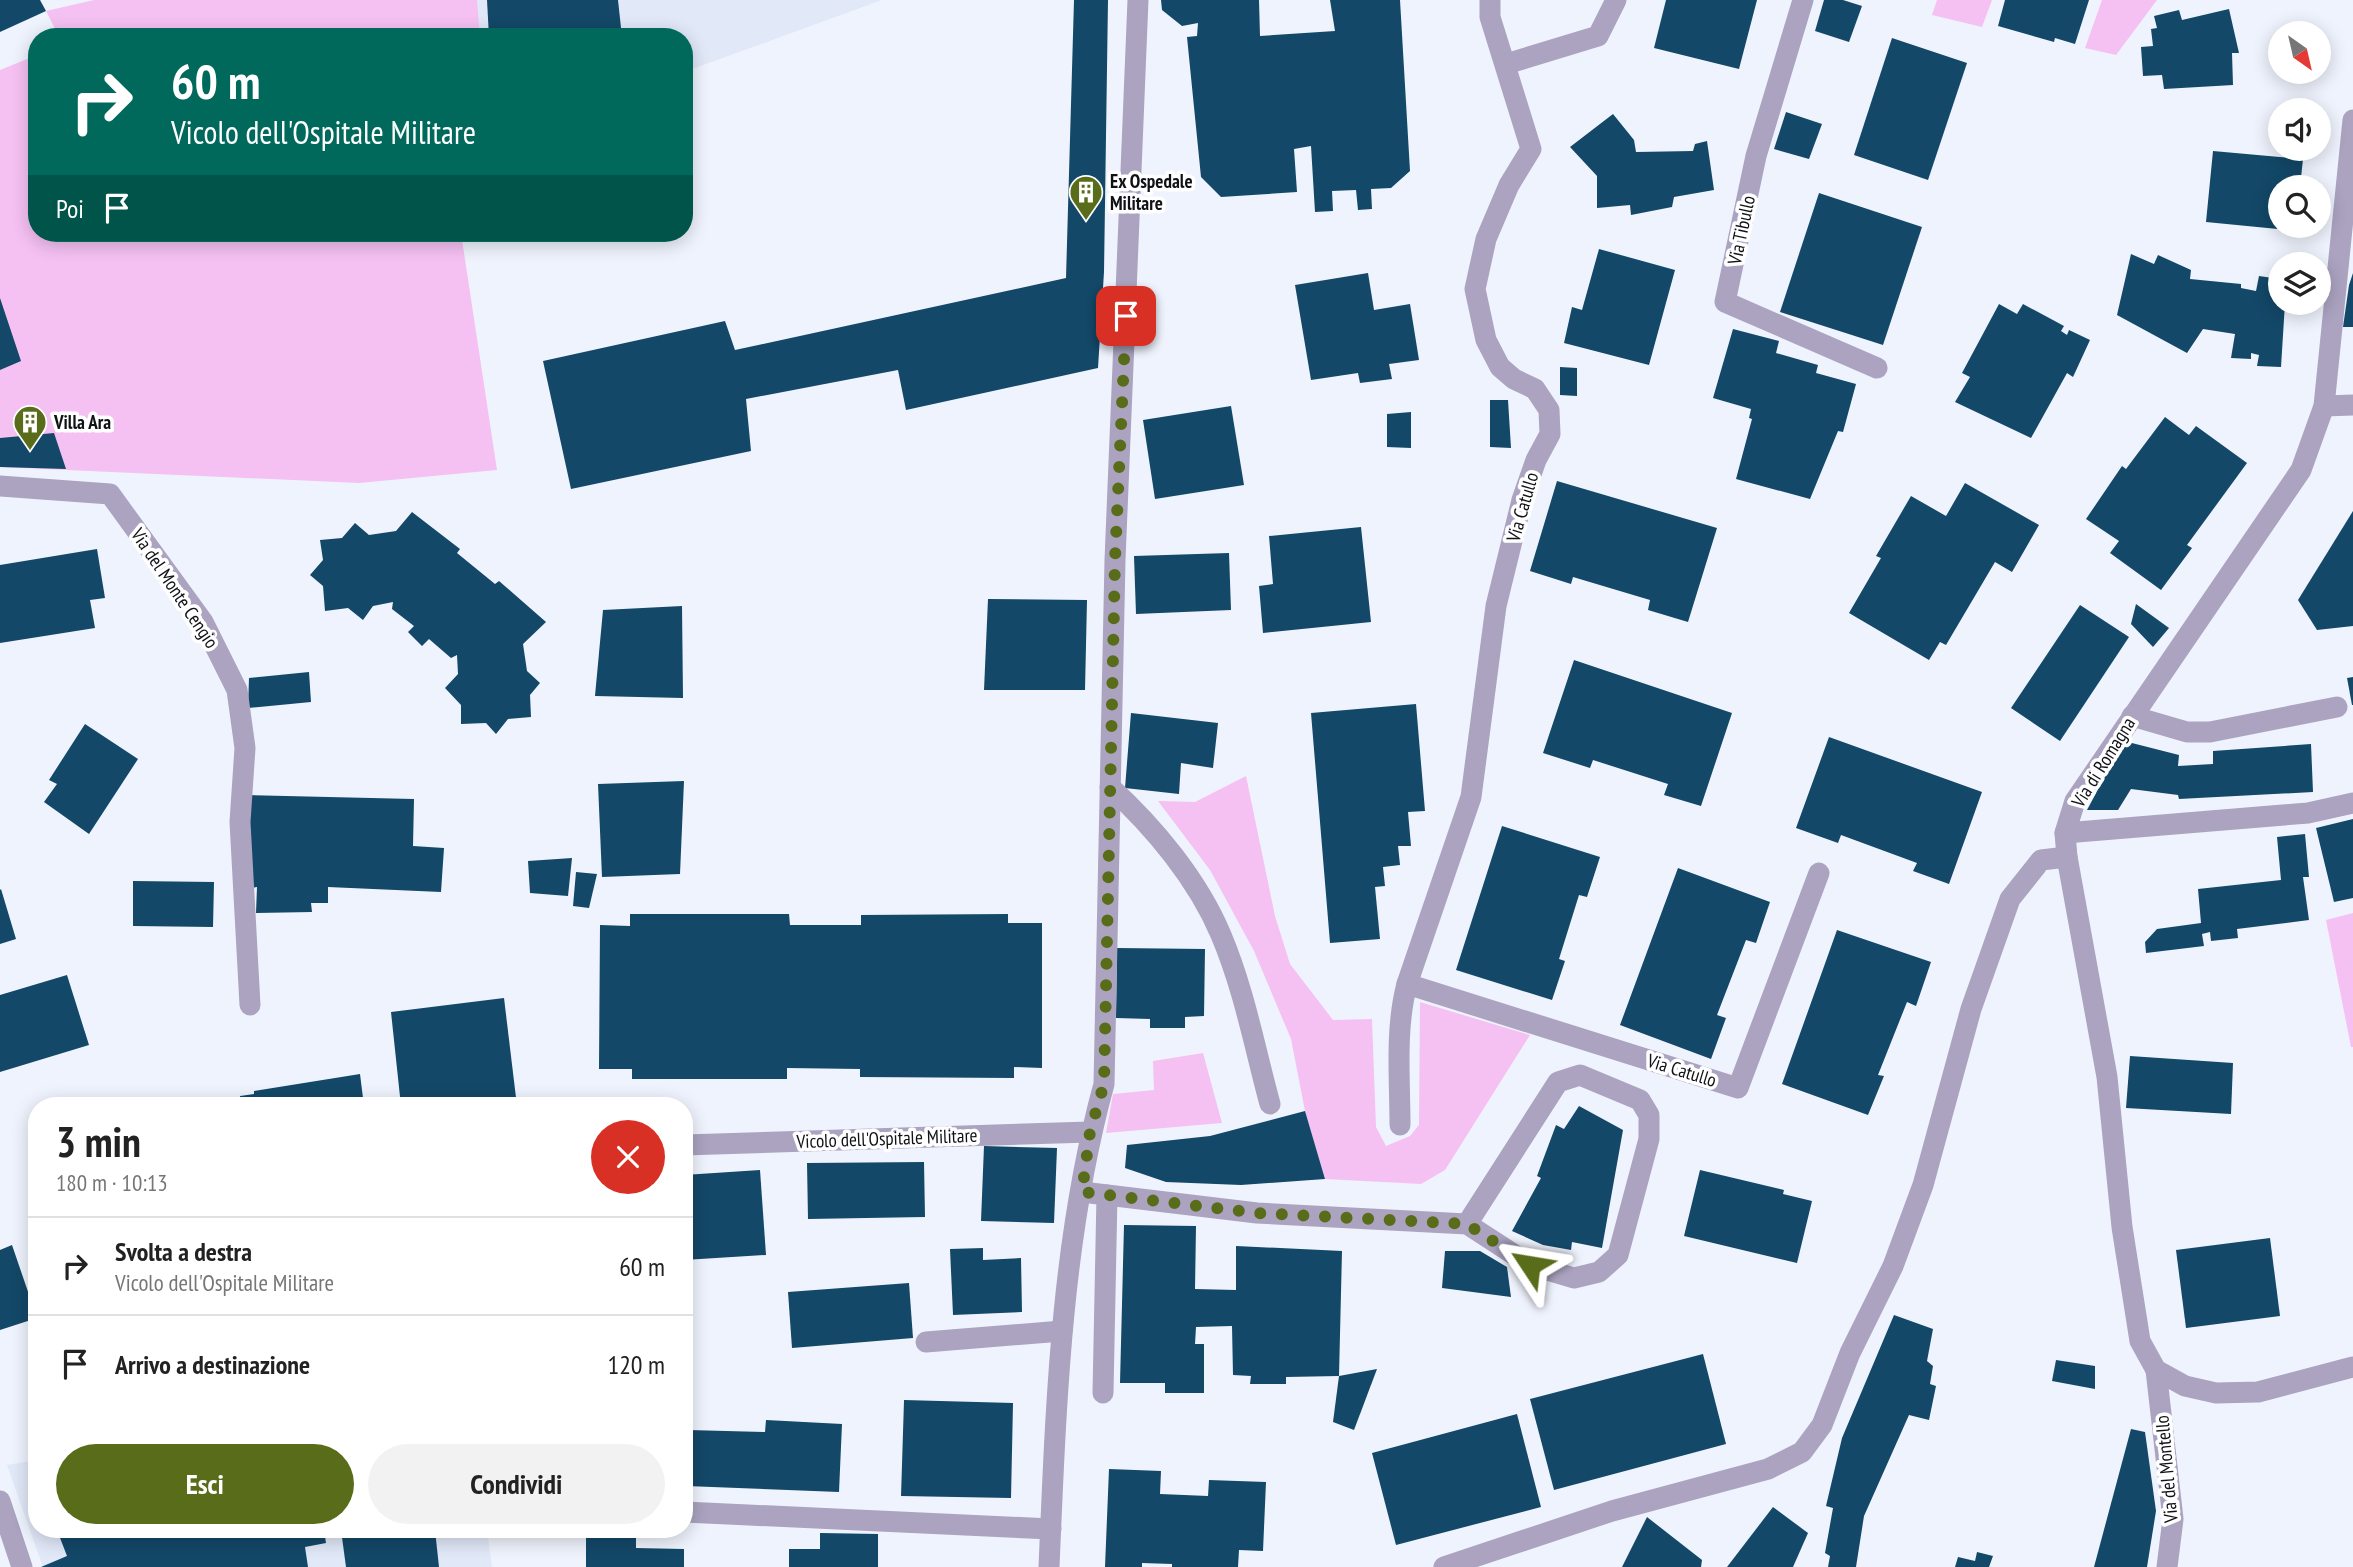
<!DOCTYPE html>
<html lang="it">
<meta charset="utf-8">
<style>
body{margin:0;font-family:"PT Sans Narrow",sans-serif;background:#f2f2f2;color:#222;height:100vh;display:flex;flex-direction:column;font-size:26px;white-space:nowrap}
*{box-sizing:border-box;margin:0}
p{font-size:23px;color:#767676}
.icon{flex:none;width:38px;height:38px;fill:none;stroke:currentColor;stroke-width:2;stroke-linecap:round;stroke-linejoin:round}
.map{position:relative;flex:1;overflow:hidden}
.details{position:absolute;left:28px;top:1097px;width:665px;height:441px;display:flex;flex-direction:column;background:#fff;border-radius:28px;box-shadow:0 4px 18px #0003}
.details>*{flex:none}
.top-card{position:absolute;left:28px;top:28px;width:665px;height:214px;border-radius:28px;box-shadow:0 4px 18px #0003;background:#00695c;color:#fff;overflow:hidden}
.needle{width:46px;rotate:146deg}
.buttons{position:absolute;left:2268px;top:21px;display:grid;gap:14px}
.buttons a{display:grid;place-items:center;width:63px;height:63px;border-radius:50%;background:#fff;box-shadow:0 4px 18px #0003;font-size:35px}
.pin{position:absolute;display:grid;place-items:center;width:60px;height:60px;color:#fff;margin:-30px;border-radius:14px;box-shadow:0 4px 10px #0006}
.me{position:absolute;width:77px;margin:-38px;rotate:303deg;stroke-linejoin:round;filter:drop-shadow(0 0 5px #0008)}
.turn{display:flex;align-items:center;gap:24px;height:147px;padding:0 28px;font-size:32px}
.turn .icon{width:91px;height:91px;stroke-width:2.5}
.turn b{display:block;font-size:49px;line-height:60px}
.then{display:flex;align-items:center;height:66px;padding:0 28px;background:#0003;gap:14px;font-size:26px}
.round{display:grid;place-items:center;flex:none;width:74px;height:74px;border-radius:37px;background:#f2f2f2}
.headline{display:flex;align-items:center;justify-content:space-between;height:119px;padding:0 28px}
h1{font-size:42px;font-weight:600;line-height:52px}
.button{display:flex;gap:14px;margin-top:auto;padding:14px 28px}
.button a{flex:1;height:80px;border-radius:42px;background:#596c1a;color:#fff;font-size:28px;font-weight:600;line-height:80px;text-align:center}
.button a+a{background:#f2f2f2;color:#222}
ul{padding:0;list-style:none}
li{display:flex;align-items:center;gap:21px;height:98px;padding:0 28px;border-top:2px solid #e0e0e0}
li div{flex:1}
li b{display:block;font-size:26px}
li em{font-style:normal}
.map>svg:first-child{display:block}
.built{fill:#e1e8f8}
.green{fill:#f5c1f3}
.building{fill:#134868}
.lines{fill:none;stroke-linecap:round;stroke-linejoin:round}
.minor{stroke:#aba3c0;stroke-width:21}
.route{stroke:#596c1a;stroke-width:12;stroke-dasharray:0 21.6}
.labels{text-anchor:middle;stroke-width:7;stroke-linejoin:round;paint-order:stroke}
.poi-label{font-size:19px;font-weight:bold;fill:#111216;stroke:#fff;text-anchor:start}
.street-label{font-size:19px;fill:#111216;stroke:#fff}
</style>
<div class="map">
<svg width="2353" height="1567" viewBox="0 0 2353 1567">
<rect width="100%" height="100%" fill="#eff3fd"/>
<g class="built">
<polygon points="431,0 882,0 684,72 684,37 435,37"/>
<polygon points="37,1460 37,1530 487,1530 492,1567 43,1567 7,1465"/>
</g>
<g class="green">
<polygon points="94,0 477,0 480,37 59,37 46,11"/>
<polygon points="1937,0 1992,0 1982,27 1932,15"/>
<polygon points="2102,0 2157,0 2116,55 2085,48"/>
<polygon points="37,55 37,233 461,233 497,470 359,483 0,467 0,70"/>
<polygon points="1246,776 1275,916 1290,964 1333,1020 1372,1019 1376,1127 1386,1146 1410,1136 1419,1125 1420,1002 1530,1035 1445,1170 1421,1184 1325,1179 1305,1111 1291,1039 1254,951 1210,870 1158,801 1195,802"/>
<polygon points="2353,913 2353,1047 2351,1047 2326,920"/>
<polygon points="1203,1053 1222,1123 1106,1133 1113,1094 1154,1090 1153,1061"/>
</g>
<g class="building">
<polygon points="0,0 40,0 46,11 0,32"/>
<polygon points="487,0 618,0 622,37 489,37"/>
<polygon points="1074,0 1108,0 1104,272 1098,368 906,410 898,370 746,399 751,451 571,489 543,361 725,321 735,350 1066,278"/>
<polygon points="1161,0 1259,0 1260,36 1335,31 1330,0 1400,0 1410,171 1391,188 1371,189 1372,209 1358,210 1356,190 1332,191 1333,211 1315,212 1311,146 1294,149 1297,192 1221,197 1201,177 1187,37 1197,36 1198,23 1182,26 1162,10"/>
<polygon points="1666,0 1757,0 1739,69 1654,48"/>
<polygon points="1824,0 1843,0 1862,6 1849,42 1815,31"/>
<polygon points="2005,0 2089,0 2075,44 2055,38 2054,42 1998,26"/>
<polygon points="2229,9 2239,53 2232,53 2233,85 2164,89 2162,75 2143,76 2141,47 2153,46 2151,29 2157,28 2154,16 2179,10 2182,20"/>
<polygon points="1892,38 1967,63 1928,180 1854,155"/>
<polygon points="1786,112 1822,124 1809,159 1774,149"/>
<polygon points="1613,114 1634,140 1636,152 1693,151 1695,144 1707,141 1714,190 1674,197 1672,207 1631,215 1630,205 1597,208 1597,176 1570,147"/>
<polygon points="2213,151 2303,159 2300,187 2280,187 2280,226 2297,226 2297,231 2206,222"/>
<polygon points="1819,193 1922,227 1883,345 1780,312"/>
<polygon points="1599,249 1675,270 1649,365 1564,343 1572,307 1582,310"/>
<polygon points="2131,254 2154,264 2158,255 2191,270 2190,279 2241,284 2241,288 2256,291 2259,276 2280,279 2280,303 2285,303 2281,367 2257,366 2259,355 2251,353 2251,359 2231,358 2235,334 2203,329 2187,353 2117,315"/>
<polygon points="1368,273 1374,310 1410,304 1419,360 1389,364 1392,379 1360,383 1358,373 1311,380 1295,285"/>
<polygon points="2353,273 2353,327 2343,327 2349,285"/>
<polygon points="0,298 21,361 0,370"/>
<polygon points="1999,304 2017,314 2023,304 2064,326 2061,331 2067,335 2069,330 2090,340 2073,377 2067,373 2031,438 1955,402 1970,377 1962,373"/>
<polygon points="1733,329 1779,341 1776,353 1818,365 1816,373 1856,384 1843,432 1838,431 1810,499 1736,479 1752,419 1749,418 1751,409 1713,398"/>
<polygon points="1560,367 1577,368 1577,396 1560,395"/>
<polygon points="1490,400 1508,400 1511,448 1490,447"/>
<polygon points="1231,406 1244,485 1155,499 1143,420"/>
<polygon points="1411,412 1411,448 1387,447 1387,414"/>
<polygon points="2165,417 2189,435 2196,426 2247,463 2187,545 2192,548 2161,590 2110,553 2119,541 2086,519 2122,466 2126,469"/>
<polygon points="54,433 66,469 0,467 0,438"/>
<polygon points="1557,481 1717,528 1688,622 1648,610 1650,600 1573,577 1571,584 1530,571"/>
<polygon points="1965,483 2039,525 2012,572 1995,562 1946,645 1940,642 1929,660 1849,613 1881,558 1876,556 1911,496 1946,516"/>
<polygon points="2353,511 2353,626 2317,630 2298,600"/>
<polygon points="412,512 460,549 457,553 495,584 499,581 546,622 523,644 527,671 540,683 530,695 531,717 508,719 496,734 486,723 461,724 461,705 445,688 458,674 457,655 451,658 429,639 422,646 408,632 414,626 392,609 393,602 373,606 363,620 348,608 325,611 323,586 310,575 323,560 320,540 342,538 355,523 369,535 396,531"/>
<polygon points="1361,527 1371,622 1263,633 1259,586 1273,584 1269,536"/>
<polygon points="97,549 105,598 90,600 95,628 0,643 0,565"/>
<polygon points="1229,553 1231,610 1136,614 1134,556"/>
<polygon points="988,599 1087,600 1085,690 984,690"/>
<polygon points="2136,604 2169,628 2153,647 2131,624"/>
<polygon points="2080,605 2129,637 2060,741 2011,708"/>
<polygon points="682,606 683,698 595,696 603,610"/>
<polygon points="1574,660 1732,713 1701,806 1664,795 1668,784 1593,760 1590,768 1543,753"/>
<polygon points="309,672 311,702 248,708 249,678"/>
<polygon points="2353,677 2353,705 2352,705 2347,678"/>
<polygon points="1416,704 1425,811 1408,812 1411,846 1398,846 1400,865 1383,867 1385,886 1375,887 1380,939 1330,943 1311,713"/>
<polygon points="1131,713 1218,723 1213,768 1181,763 1179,794 1125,788"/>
<polygon points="85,724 138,759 89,834 44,802 57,784 49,780"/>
<polygon points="1829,737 1982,792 1949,884 1913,871 1917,863 1841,835 1838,843 1796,828"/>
<polygon points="2124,741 2179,755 2178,766 2213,764 2213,751 2311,744 2313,792 2179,799 2178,795 2131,789 2118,810 2087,810"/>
<polygon points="684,781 680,874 602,877 598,784"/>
<polygon points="248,795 414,799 413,846 444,848 441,892 328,887 328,903 311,903 312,912 256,913 257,887 251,888"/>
<polygon points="2353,819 2353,898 2334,902 2316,828"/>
<polygon points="1502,826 1600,857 1587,897 1579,895 1559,959 1565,961 1552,1000 1456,970"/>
<polygon points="2305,834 2309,877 2303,877 2309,920 2237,929 2238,938 2211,941 2210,932 2202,934 2204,946 2146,953 2145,942 2157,929 2201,923 2198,889 2281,880 2277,837"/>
<polygon points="572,858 568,896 530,893 528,861"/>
<polygon points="1678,868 1770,902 1756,943 1746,940 1717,1015 1726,1018 1711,1059 1620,1025"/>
<polygon points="576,872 597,874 589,908 573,906"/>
<polygon points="133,881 214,882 213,927 133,926"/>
<polygon points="1,889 16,939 0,944 0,890"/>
<polygon points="630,914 789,914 790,925 861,925 861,915 1008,914 1008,923 1042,923 1042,1068 1014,1067 1014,1078 860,1077 860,1069 787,1068 787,1079 632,1079 632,1069 599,1069 600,925 630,926"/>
<polygon points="1837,930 1931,962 1916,1006 1907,1002 1878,1075 1884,1076 1868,1115 1782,1084"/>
<polygon points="1117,948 1205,949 1204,1016 1185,1017 1185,1028 1150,1028 1150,1019 1116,1018"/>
<polygon points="67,975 89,1045 0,1072 0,995"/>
<polygon points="504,998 517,1106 401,1106 391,1012"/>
<polygon points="2130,1056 2233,1063 2231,1114 2126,1108"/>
<polygon points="360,1074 364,1106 241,1106 240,1096 254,1094 254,1091"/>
<polygon points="1579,1106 1623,1130 1602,1248 1572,1242 1571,1250 1543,1245 1512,1231 1541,1178 1537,1176 1556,1125 1564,1129"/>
<polygon points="1305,1111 1325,1179 1241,1185 1166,1182 1125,1168 1127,1145 1210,1136"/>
<polygon points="984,1146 1057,1148 1054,1223 981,1221"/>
<polygon points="924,1162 925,1217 808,1219 807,1163"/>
<polygon points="760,1170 766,1255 684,1260 684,1175"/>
<polygon points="1700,1170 1784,1190 1783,1194 1812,1201 1797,1263 1684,1236"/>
<polygon points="1124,1225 1196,1226 1195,1289 1236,1290 1236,1246 1342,1251 1339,1376 1286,1377 1286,1384 1250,1384 1251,1376 1233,1375 1232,1326 1196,1327 1195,1344 1204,1344 1204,1393 1165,1393 1165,1383 1120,1383"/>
<polygon points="2270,1238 2280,1316 2186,1328 2176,1250"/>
<polygon points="12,1245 37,1318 0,1330 0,1250"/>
<polygon points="983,1248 983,1260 1021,1258 1022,1312 953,1315 950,1249"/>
<polygon points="1445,1251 1480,1251 1507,1267 1511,1297 1442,1288"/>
<polygon points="909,1283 913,1338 792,1348 788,1292"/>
<polygon points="1894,1315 1933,1329 1927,1361 1933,1366 1930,1384 1936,1386 1929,1420 1909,1415 1864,1516 1856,1567 1828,1567 1830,1556 1825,1553 1833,1508 1826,1506 1842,1438"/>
<polygon points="1703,1354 1726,1444 1554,1490 1530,1399"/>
<polygon points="2056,1360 2095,1366 2095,1389 2052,1381"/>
<polygon points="1377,1369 1354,1430 1333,1422 1339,1376"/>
<polygon points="904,1400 1013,1403 1011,1498 901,1496"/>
<polygon points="1517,1414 1541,1507 1396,1545 1372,1453"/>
<polygon points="766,1420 842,1424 839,1492 686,1486 688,1430 765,1432"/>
<polygon points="2131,1429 2145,1432 2156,1511 2147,1567 2094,1567"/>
<polygon points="1109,1469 1161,1471 1160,1494 1208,1496 1209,1480 1266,1482 1263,1551 1239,1550 1238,1567 1172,1567 1172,1564 1142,1563 1142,1567 1105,1567"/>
<polygon points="1773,1507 1808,1533 1793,1567 1727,1567"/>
<polygon points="1647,1517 1702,1560 1701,1567 1622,1567"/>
<polygon points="57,1530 324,1530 326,1543 305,1547 308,1567 41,1567 67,1556"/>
<polygon points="341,1530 435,1530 439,1567 346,1567"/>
<polygon points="586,1531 636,1533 636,1548 684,1549 684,1567 586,1567"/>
<polygon points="820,1533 878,1534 878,1567 789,1567 789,1549 820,1549"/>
<polygon points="1977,1552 1993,1556 1989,1567 1955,1567 1958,1557 1975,1561"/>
</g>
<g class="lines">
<g class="minor">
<polyline points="1490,0 1490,17 1531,149 1509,185 1486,239 1475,289 1486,340 1500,367 1514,379 1535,389 1549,410 1550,434 1536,460 1522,500 1496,606 1471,797 1407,984 1738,1088 1819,873"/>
<polyline points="1803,0 1756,156 1725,302 1877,368"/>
<polyline points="1506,64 1598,36 1616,0"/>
<polyline points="2353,120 2324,406 2301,470 2075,801 2065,833 2067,857 2107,1077 2122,1227 2140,1341 2156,1370 2185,1386 2216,1393 2258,1392 2353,1367"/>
<polyline points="2324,406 2353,405"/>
<polyline points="0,486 110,494 203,622 237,690 245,748 240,822 250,1005"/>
<polyline points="2132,716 2187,732 2210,732 2337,707"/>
<path d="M1110 787C1154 827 1198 880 1221 935 1244 989 1255 1049 1270 1104"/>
<polyline points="2065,833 2308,813 2353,803"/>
<path d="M1400 1125C1400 1079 1395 1029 1407 984"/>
<polyline points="684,1145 1090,1132"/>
<polyline points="1082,1192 1257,1213 1467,1224 1530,1265 1574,1278 1599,1272 1618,1255 1649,1139 1649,1115 1640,1100 1580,1075 1558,1082 1467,1224"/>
<polyline points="926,1342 1062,1331"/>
<polyline points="2156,1370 2173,1519 2167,1567"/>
<polyline points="1103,1393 1107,1195"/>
<polyline points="0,1501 22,1567"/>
<polyline points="684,1512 1051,1529"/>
<path d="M1049 1567C1056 1405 1061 1241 1104 1084L1115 560 1138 0"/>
<polyline points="1444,1567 1612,1511 1768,1469 1802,1452 1822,1425 1850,1353 1893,1266 1923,1185 1971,1009 2010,899 2041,860 2067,857"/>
</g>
</g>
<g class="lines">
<polyline class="route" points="1126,316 1115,560 1104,1084 1090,1132 1082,1192 1257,1213 1467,1224 1530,1265"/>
</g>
<defs>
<symbol id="building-pin" viewBox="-11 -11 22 30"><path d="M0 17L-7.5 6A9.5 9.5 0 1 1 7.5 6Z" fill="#596c1a" stroke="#fff"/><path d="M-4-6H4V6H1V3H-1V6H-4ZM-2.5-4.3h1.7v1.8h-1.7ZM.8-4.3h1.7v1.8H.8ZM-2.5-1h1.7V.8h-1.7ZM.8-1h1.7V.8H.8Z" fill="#fff"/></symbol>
</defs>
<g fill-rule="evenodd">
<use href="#building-pin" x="1067" y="173" width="38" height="52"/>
<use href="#building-pin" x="11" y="403" width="38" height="52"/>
</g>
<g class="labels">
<g class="poi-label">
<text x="1110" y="188">Ex Ospedale<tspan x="1110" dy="22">Militare</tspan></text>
<text x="54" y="429">Villa Ara</text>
</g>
<g class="street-label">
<text transform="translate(1741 230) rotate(-78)" y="7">Via Tibullo</text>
<text transform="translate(1522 507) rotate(-74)" y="7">Via Catullo</text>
<text transform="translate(175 588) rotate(56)" y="7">Via del Monte Cengio</text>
<text transform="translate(2103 762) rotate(-58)" y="7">Via di Romagna</text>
<text transform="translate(1682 1070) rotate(17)" y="7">Via Catullo</text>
<text transform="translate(887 1138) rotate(-2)" y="7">Vicolo dell'Ospitale Militare</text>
<text transform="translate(2166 1469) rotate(-95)" y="7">Via del Montello</text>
</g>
</g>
</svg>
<div class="buttons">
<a><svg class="needle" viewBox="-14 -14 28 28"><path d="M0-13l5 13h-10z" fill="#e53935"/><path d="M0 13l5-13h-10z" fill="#767676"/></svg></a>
<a><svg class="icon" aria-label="sound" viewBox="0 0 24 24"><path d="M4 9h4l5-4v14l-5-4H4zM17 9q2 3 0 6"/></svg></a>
<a><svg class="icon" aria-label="search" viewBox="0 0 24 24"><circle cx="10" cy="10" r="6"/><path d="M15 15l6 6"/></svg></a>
<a><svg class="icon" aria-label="layers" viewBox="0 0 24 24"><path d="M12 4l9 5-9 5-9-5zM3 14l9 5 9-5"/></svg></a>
</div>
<div class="pin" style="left:1126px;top:316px;background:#d93025"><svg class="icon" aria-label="arrive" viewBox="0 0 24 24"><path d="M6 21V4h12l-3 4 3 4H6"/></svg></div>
<svg class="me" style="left:1530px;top:1265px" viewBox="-20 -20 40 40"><path d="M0-17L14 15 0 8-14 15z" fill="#596c1a" stroke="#fff" stroke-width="4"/></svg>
<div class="top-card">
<div class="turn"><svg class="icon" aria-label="right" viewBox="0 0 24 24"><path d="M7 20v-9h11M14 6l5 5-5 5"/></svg><div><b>60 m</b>Vicolo dell'Ospitale Militare</div></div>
<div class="then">Poi<svg class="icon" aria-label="arrive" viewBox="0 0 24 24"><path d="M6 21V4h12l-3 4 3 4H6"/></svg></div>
</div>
<section class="details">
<div class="headline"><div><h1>3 min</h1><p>180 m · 10:13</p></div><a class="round" style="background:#d93025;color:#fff"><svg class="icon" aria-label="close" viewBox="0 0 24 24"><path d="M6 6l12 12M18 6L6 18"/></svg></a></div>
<ul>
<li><svg class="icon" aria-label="right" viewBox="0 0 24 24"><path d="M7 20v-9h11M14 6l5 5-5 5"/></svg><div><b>Svolta a destra</b><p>Vicolo dell'Ospitale Militare</p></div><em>60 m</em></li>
<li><svg class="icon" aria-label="arrive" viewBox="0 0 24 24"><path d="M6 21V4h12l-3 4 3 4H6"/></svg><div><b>Arrivo a destinazione</b></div><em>120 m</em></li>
</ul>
<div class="button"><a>Esci</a><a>Condividi</a></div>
</section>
</div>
